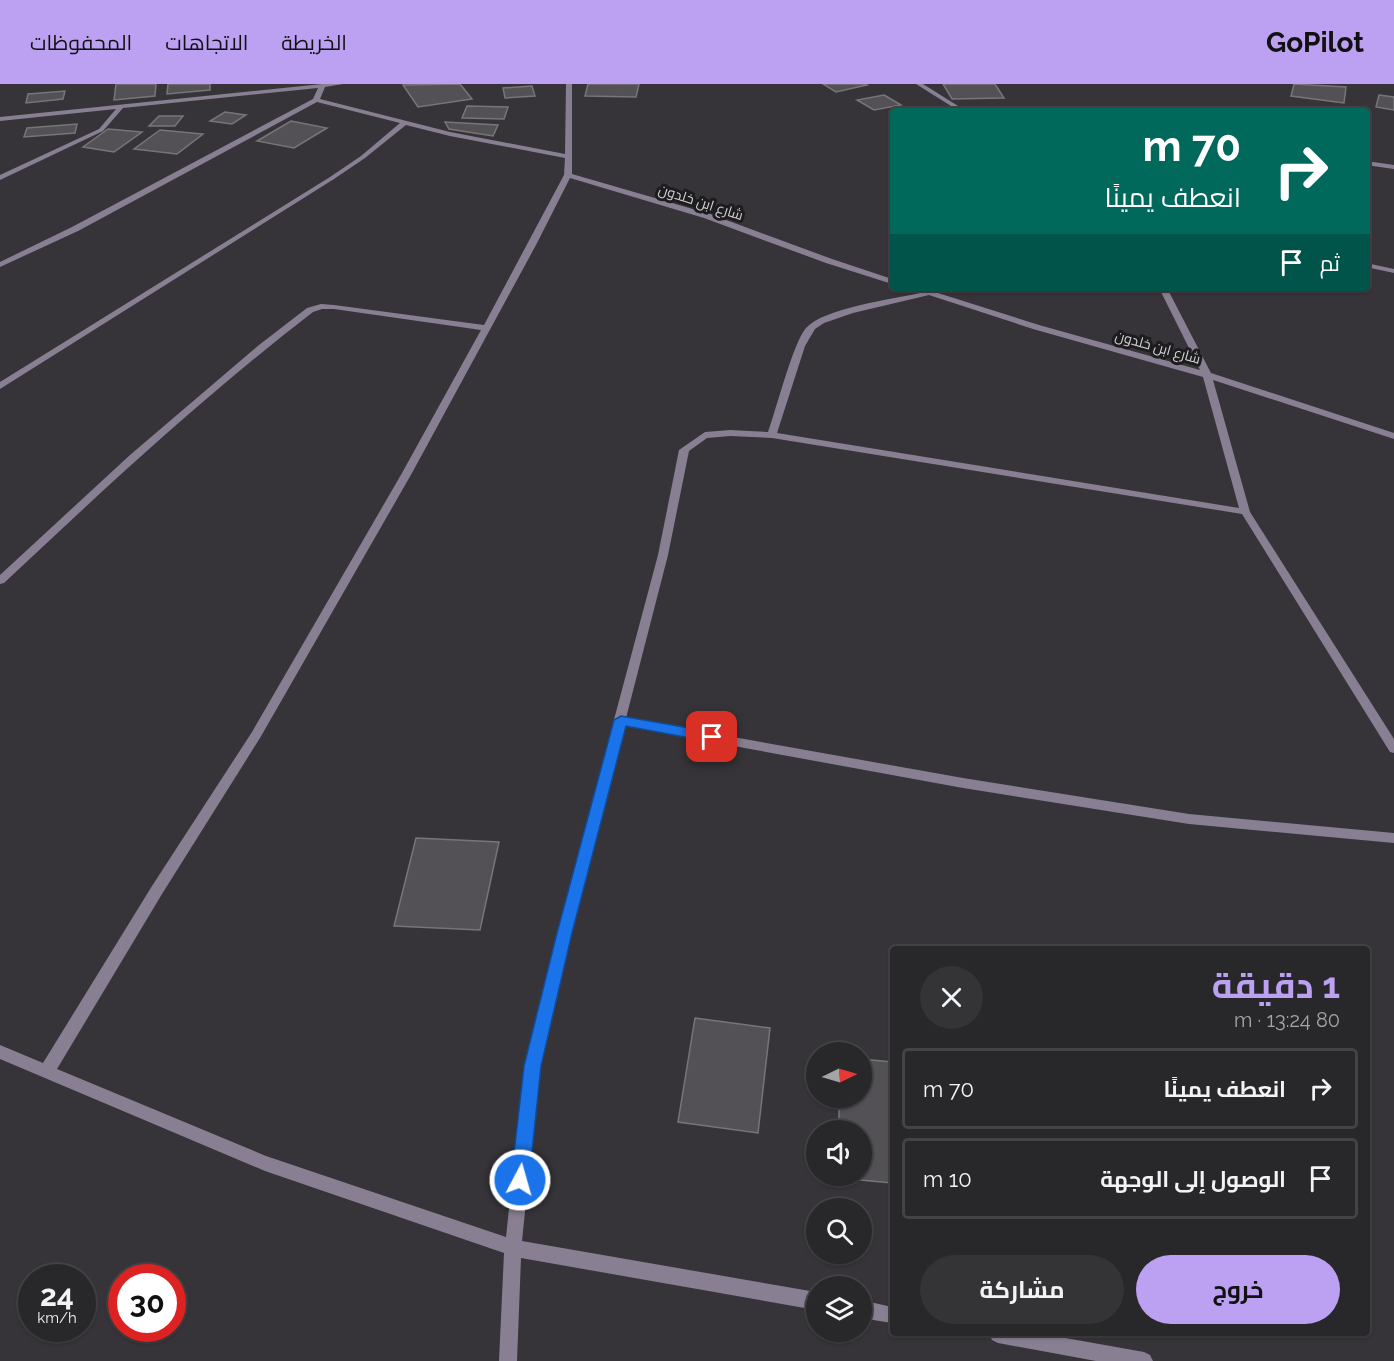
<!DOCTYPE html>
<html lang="ar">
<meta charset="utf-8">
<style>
body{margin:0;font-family:Raleway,Cairo,sans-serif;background:#343336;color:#f1f3f6;direction:rtl;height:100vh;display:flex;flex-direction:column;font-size:22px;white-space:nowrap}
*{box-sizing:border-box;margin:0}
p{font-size:20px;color:#a5a5a8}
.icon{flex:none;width:33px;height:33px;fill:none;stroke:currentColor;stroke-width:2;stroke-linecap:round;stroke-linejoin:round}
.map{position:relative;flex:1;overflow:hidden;direction:ltr}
.sheet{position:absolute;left:890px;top:862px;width:480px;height:390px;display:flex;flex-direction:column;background:#28272a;border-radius:6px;box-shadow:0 2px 4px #0004,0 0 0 2px #444447;direction:rtl}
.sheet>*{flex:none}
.guide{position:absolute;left:890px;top:24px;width:480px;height:183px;border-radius:6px;box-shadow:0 2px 4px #0004,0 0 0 2px #444447;direction:rtl;background:#00695c;color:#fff;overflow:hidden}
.needle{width:39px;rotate:85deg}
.controls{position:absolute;left:806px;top:958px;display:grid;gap:12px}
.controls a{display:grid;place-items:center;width:66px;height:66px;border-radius:50%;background:#28272a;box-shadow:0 2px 4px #0004,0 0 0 2px #444447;font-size:30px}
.speed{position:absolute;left:18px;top:1180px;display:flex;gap:12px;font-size:30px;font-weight:700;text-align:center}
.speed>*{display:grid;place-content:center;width:78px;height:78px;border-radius:50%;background:#28272a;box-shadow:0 2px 4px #0004,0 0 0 2px #444447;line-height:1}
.speed small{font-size:15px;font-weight:400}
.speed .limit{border:9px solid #d22;background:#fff;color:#111}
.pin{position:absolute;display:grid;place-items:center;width:51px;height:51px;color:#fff;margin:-26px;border-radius:12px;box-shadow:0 3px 9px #0006}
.me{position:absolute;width:66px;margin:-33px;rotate:6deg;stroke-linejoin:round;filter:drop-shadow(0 0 4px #0008)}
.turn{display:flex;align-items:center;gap:21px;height:126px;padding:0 30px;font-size:27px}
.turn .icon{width:78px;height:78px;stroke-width:2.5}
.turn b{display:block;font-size:42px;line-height:51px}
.then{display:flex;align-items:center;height:57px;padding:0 30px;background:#0003;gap:12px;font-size:22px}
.round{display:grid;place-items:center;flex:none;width:63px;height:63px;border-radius:32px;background:#343336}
.head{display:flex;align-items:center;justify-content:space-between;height:102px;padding:0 30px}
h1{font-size:36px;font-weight:700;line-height:45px;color:#bca0f2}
.button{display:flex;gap:12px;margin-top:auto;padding:12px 30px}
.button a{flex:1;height:69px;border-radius:36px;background:#bca0f2;color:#111;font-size:24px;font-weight:700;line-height:69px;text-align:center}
.button a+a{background:#343336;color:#f1f3f6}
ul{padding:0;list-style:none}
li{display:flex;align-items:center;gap:18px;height:81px;margin:0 12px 9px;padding:0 18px;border:3px solid #444447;border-radius:6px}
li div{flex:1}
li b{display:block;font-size:22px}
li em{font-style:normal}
header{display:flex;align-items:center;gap:36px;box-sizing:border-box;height:84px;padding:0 30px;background:#bca0f2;color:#111}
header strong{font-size:28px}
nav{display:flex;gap:33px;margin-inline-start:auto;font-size:21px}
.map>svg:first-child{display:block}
.building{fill:#545156;stroke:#77757a;stroke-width:1.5}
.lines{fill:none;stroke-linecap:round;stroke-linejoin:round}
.minor{fill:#897f92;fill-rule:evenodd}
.route{fill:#1a73e8;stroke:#114b97;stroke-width:1.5}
.labels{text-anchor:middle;stroke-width:6;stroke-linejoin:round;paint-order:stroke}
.far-street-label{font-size:14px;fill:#d3d1d4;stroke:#1d1c1e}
</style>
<header>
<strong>GoPilot</strong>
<nav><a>الخريطة</a><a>الاتجاهات</a><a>المحفوظات</a></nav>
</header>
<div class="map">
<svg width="1394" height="1277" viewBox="0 0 1394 1277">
<rect width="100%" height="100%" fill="#363438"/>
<g class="building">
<polygon points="116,0 156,0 155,12 114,16"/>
<polygon points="168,0 210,0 210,6 167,10"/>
<polygon points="460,0 472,15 418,23 403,1"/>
<polygon points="588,0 639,0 636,13 585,12"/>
<polygon points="823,0 865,0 867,1 836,8"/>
<polygon points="943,0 995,0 1004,14 952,15"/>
<polygon points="1294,0 1346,3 1344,19 1291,12"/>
<polygon points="532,2 535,12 505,14 503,4"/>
<polygon points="65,7 63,15 26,19 28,10"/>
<polygon points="884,11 901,21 874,26 857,16"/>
<polygon points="1379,11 1394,13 1394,26 1376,23"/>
<polygon points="467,22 508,23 504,35 462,34"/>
<polygon points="225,28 246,31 232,40 210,37"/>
<polygon points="159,32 183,32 175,42 149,42"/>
<polygon points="291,37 327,44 294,64 257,57"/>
<polygon points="445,38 498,41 493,52 449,45"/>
<polygon points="77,40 75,49 24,53 27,44"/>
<polygon points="108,45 142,48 114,68 83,63"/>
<polygon points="160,46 203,50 177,70 134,65"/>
<polygon points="416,754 499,758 480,846 394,842"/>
<polygon points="695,934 770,944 758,1049 678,1038"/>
<polygon points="861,975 892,978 892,1099 838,1094 838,1092 861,1092 861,1047 839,1047 839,1014 861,1014"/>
</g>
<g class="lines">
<g class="minor">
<path d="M322 0H343L325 3 320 15 450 48 565 70 566 0H572V90L710 130 832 175 892 195V199H889L826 179 704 134 570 94 536 161 412 389 260 654 162 810 57 985 266 1072 506 1153 524 982 557 849 658 471 679 366 705 348 730 346 768 348C776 326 793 259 806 244 824 224 893 215 920 209L910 204H922L1039 241 1200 286 1159 204H1167L1211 289 1394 349V355L1213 296 1250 428 1394 655V669L1390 668 1242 430 772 354 730 352 707 354 689 367 668 471 626 634 963 694 1189 730 1394 749V759L1189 740 963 704 624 642 571 849 540 982 522 1157 816 1208V1226L521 1174 517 1277H499L504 1169 265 1087 0 975V961L43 979 152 802 252 648 402 389 481 246 334 225H322L313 228C204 312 104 405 4 499L0 500V491L130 371 259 261 307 224 321 220 334 221 484 241 564 91 565 74 450 52 406 41 365 74 334 95 0 305V298L330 93 361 72 400 39 317 18 78 147 0 183V178L72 143 313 15 318 4 123 24 103 47 0 96V91L99 45 116 25 0 37V33ZM929 211 1033 245 1203 293 1239 424 777 349 805 262 815 245 824 239 853 229Z"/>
<polygon points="916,0 923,0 966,27 959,27"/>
<polygon points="1366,77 1394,81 1394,85 1366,81"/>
<polygon points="1366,179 1394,185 1394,189 1366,183"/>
<polygon points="861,1216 892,1223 892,1239 861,1234"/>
<polygon points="989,1250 1043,1250 1144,1268 1150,1271 1153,1277 1096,1277 998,1259 992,1256"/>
</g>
</g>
<polygon class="route" points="621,632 712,648 719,653 712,658 626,642 572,849 541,982 529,1096 527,1102 520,1105 514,1102 511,1096 524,982 557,849 614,636"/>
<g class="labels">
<g class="far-street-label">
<text transform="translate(701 118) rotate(18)" y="5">شارع ابن خلدون</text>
<text transform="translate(1158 263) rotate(16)" y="5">شارع ابن خلدون</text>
</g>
</g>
</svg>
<div class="controls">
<a><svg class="needle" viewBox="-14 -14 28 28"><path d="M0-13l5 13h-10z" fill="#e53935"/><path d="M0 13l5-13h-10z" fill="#a5a5a8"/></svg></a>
<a><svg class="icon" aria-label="sound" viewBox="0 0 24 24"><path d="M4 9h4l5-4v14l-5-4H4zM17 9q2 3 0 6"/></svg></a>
<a><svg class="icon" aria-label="search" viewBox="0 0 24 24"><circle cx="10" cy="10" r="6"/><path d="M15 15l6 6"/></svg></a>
<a><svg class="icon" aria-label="layers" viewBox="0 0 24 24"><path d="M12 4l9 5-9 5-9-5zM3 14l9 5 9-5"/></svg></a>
</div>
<div class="speed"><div>24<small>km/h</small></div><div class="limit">30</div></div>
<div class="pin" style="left:712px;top:653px;background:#d93025"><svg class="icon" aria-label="arrive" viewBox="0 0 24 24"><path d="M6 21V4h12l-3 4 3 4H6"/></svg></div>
<svg class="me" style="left:520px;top:1096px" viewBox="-20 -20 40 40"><circle r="17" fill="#1a73e8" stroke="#fff" stroke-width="3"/><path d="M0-11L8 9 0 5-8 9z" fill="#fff"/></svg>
<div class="guide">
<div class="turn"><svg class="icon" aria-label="right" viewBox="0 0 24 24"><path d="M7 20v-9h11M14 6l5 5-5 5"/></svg><div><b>70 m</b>انعطف يمينًا</div></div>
<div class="then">ثم<svg class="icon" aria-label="arrive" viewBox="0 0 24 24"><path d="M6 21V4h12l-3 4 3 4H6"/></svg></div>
</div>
<section class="sheet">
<div class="head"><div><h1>1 دقيقة</h1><p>80 m · 13:24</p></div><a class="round"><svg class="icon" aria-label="close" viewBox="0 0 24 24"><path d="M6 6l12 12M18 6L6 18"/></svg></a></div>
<ul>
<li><svg class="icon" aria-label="right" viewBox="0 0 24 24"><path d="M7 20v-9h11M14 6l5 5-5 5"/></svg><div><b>انعطف يمينًا</b></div><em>70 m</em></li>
<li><svg class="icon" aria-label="arrive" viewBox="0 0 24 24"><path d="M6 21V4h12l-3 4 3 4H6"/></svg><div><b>الوصول إلى الوجهة</b></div><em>10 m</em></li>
</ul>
<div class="button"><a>خروج</a><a>مشاركة</a></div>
</section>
</div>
